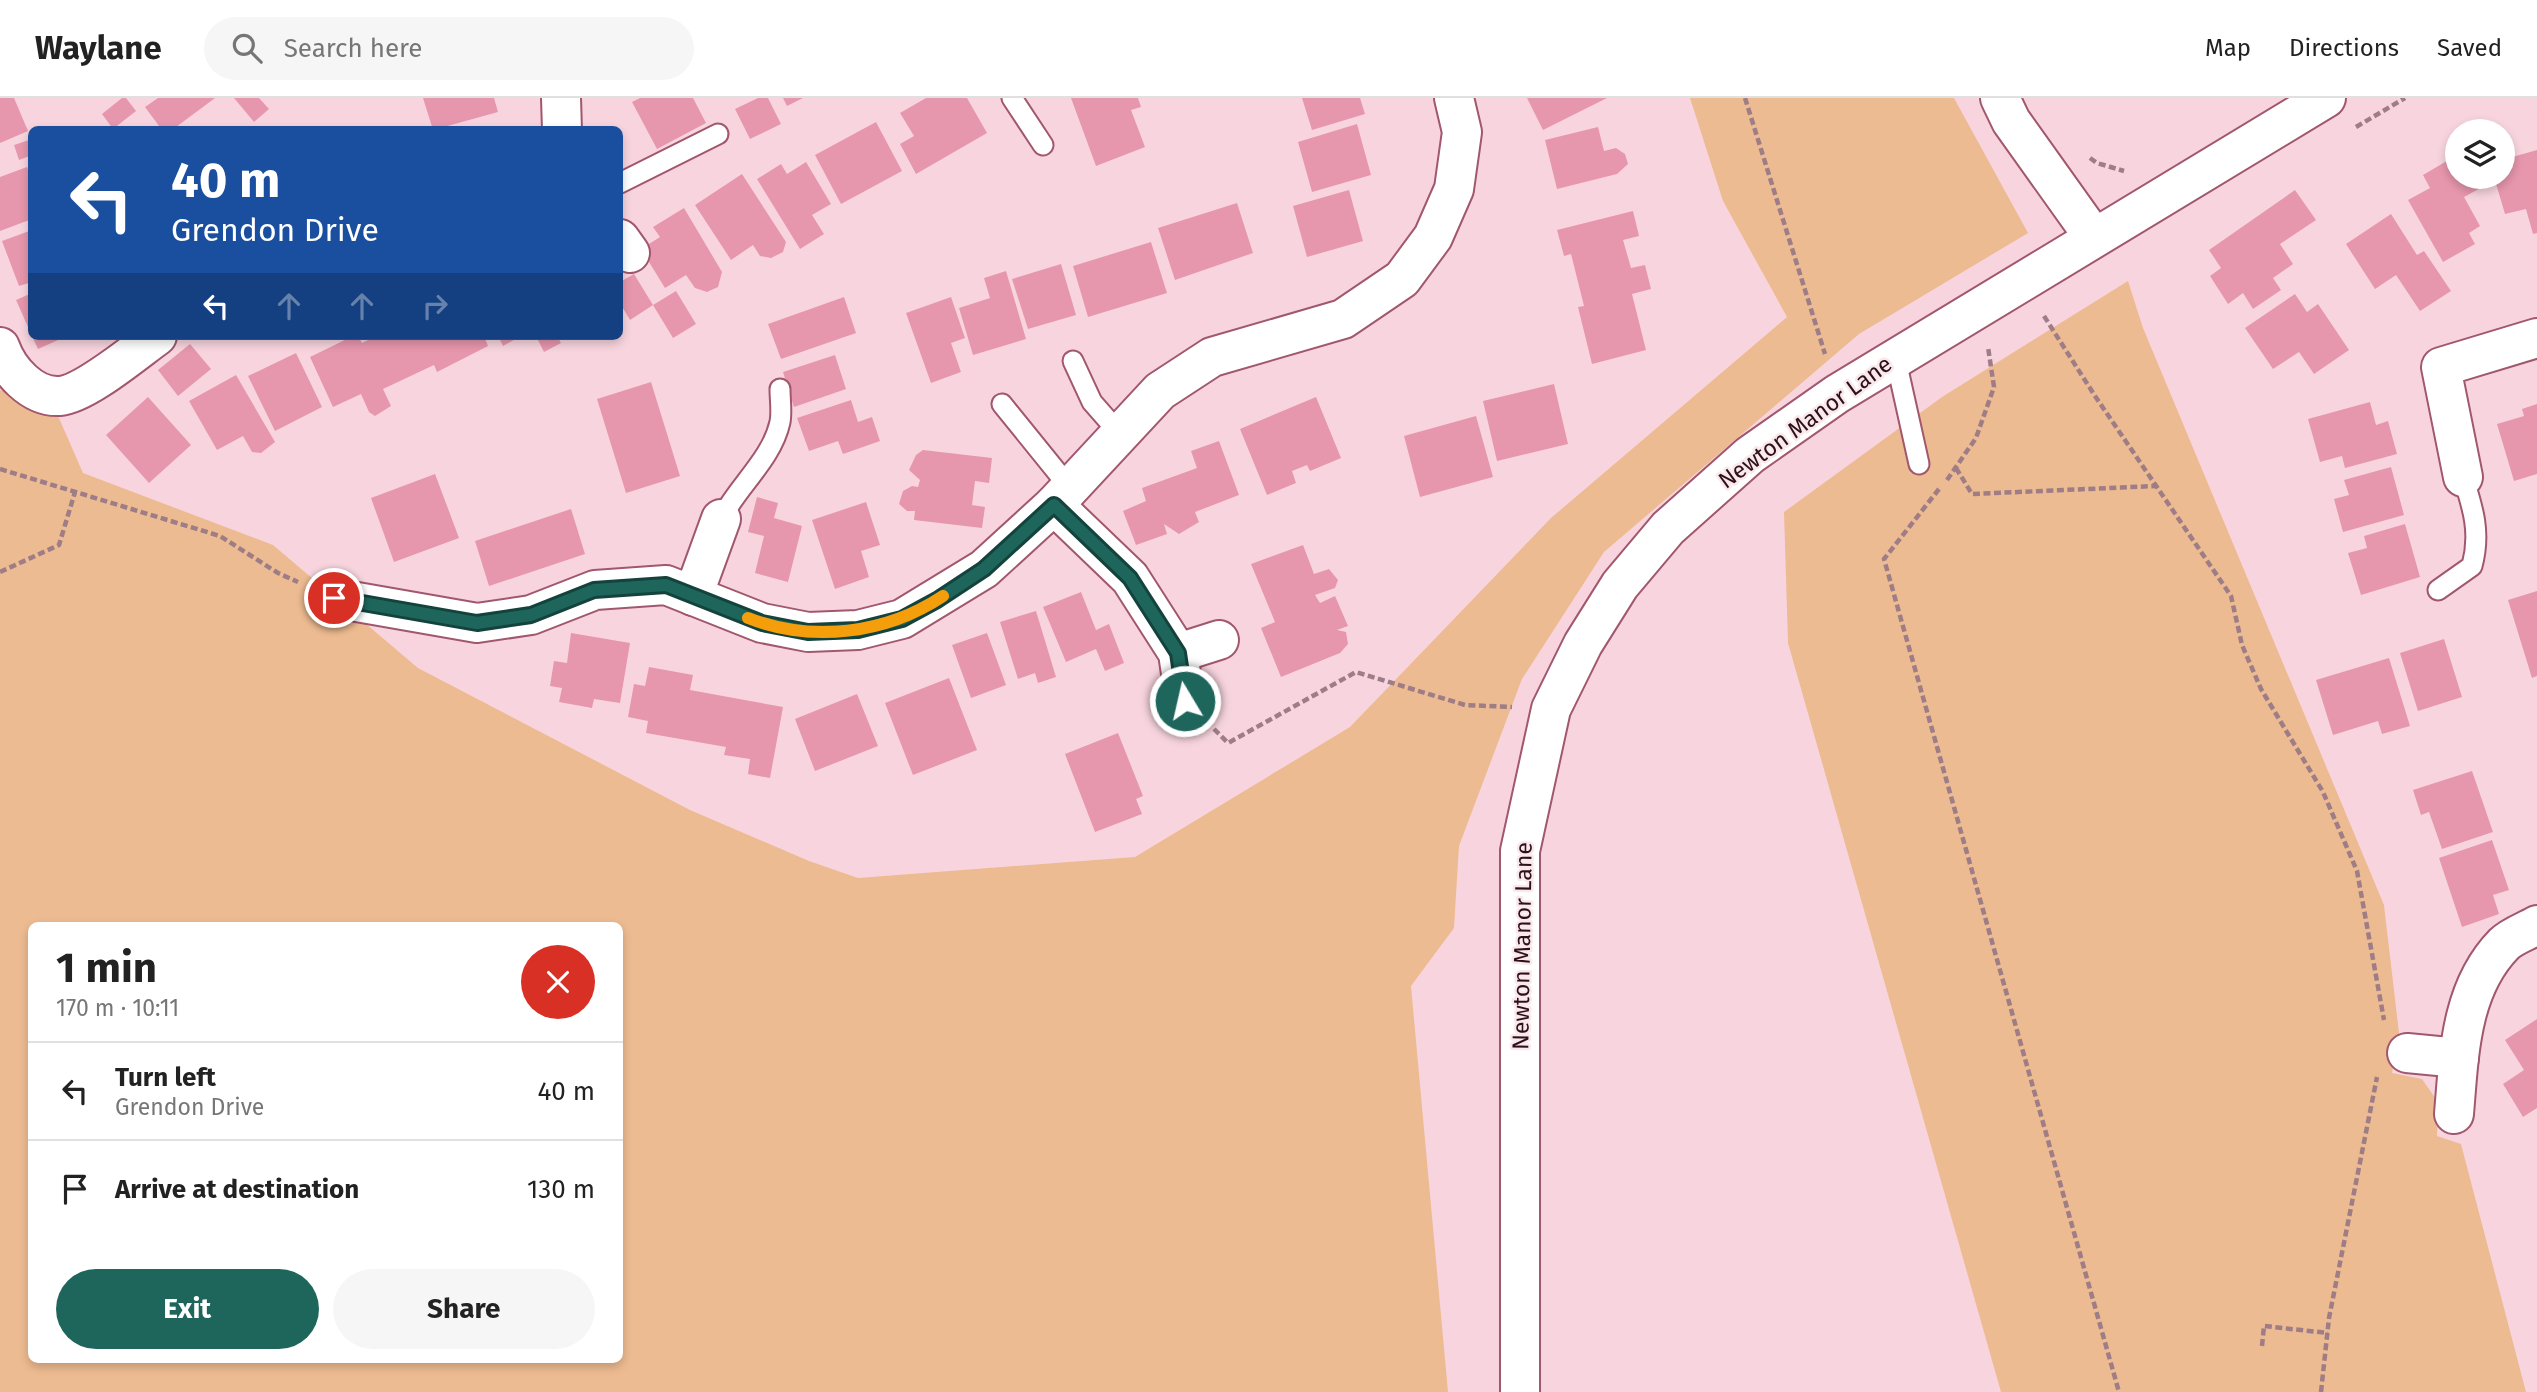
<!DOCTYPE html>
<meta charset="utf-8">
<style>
body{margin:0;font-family:"Fira Sans",sans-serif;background:#f6f6f6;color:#222;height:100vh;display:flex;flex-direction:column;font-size:26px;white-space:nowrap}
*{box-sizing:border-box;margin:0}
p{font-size:23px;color:#767676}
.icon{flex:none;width:38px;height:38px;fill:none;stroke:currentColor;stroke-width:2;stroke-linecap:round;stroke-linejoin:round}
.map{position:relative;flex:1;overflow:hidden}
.details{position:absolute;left:28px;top:824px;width:595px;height:441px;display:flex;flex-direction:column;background:#fff;border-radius:10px;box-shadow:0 4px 10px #0003}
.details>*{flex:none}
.banner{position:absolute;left:28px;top:28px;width:595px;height:214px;border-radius:10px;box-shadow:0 4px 10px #0003;background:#1a4fa0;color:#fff;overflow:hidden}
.fabs{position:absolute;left:2445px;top:21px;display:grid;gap:14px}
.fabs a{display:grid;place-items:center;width:70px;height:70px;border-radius:50%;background:#fff;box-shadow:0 4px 10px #0003;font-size:35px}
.pin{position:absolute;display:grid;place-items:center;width:60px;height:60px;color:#fff;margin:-30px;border:4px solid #fff;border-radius:50%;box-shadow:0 2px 7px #0007}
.me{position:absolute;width:77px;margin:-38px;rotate:351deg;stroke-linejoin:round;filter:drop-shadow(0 0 5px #0008)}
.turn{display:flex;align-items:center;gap:24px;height:147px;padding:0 28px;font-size:32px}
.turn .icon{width:91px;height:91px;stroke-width:2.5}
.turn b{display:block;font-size:49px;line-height:60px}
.lanes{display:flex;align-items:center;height:66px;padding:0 28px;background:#0003;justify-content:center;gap:35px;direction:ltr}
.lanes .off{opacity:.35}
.round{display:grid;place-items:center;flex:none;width:74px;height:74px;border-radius:37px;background:#f6f6f6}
.overview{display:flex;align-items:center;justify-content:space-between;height:119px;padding:0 28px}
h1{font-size:42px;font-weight:700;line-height:52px}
.button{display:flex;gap:14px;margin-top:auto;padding:14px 28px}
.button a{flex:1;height:80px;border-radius:42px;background:#1e665c;color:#fff;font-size:28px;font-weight:700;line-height:80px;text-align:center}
.button a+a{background:#f6f6f6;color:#222}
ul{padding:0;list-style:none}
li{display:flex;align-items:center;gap:21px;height:98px;padding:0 28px;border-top:2px solid #e0e0e0}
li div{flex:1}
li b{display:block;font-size:26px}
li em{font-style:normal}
header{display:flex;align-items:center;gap:42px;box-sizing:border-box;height:98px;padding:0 35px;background:#fff;border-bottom:2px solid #e0e0e0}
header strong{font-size:33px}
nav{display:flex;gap:38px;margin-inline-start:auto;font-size:24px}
.search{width:490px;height:63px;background:#f6f6f6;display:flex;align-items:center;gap:18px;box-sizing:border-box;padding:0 24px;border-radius:38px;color:#767676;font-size:26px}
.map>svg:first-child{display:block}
.green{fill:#edbb91;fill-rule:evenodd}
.building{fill:#e797ad}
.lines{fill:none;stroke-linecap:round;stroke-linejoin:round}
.service-casing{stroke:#a1576d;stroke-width:23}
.minor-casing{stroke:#a1576d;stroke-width:42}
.path{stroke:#9e7d86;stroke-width:4.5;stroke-dasharray:7 3.5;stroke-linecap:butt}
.service{stroke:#fff;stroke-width:19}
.minor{stroke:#fff;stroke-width:38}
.route-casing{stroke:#14423c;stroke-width:18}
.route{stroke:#1e665c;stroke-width:12}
.slow{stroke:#f59e0b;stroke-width:12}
.labels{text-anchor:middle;stroke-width:5;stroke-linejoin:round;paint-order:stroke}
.street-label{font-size:23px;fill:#2d1019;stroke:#f9e8ec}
</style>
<header>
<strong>Waylane</strong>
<div class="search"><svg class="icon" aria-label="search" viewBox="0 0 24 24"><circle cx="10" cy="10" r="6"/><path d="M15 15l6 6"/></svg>Search here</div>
<nav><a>Map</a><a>Directions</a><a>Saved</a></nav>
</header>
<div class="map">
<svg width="2537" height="1294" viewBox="0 0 2537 1294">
<rect width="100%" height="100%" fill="#f8d5de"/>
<g class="green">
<path d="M1690 0H1954L2028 135 1859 236 1604 454 1522 581 1459 748 1454 830 1411 888 1448 1294H0V292L52 304 83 375 273 447 418 570 690 712 809 763 858 780 1135 759 1350 629 1551 420 1787 219 1723 103ZM32 828H620V1262H32Z"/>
<polygon points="2128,183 2143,230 2384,807 2399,935 2392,975 2422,981 2438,1004 2437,1038 2461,1046 2526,1294 2001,1294 1788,545 1784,414 1942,299"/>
</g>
<g class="building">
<polygon points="0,0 14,0 28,33 0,45"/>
<polygon points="122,0 126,0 136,13 113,31 102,16"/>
<polygon points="158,0 215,0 172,32 162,32 145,9"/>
<polygon points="234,0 259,0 269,11 254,24"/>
<polygon points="423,0 494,0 498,14 433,32"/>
<polygon points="640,0 693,0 706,25 657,51 632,4"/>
<polygon points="758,0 768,0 781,26 750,41 735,11"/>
<polygon points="783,0 803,0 787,8"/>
<polygon points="926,0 967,0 987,35 916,76 900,46 914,38 900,15"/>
<polygon points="1071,0 1138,0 1141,9 1131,12 1145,49 1096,68"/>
<polygon points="1302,0 1360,0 1365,16 1312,32"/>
<polygon points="1527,0 1607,0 1543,32"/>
<polygon points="876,24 902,73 841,106 815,57"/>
<polygon points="1357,26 1371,77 1312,94 1298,44"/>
<polygon points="1598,29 1604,53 1616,50 1625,56 1628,66 1617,76 1557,91 1545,42"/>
<polygon points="32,41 32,57 19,62 14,47"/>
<polygon points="2537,52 2537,135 2533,136 2526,111 2505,116 2494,79 2502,79 2502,62"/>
<polygon points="2457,57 2457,79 2481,79 2486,87 2464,99 2480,128 2469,135 2475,146 2443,164 2408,102 2430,90 2423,77"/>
<polygon points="806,64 831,106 812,117 824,136 800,151 757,81 781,66 787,76"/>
<polygon points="27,69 32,83 32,121 0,133 0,79"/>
<polygon points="742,76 786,144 783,154 771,160 760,158 753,147 731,162 695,107"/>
<polygon points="1349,92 1363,143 1307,159 1293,108"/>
<polygon points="2295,92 2316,122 2280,146 2293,166 2273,180 2281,192 2253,211 2243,195 2228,206 2210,178 2221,170 2209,152"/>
<polygon points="1237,105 1253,155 1175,182 1158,130"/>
<polygon points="684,110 722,174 718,189 707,194 695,190 686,177 665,190 641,151 660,139 653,129"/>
<polygon points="1633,113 1639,138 1623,142 1631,170 1645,167 1651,191 1632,196 1646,252 1592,266 1578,209 1584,208 1571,156 1564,158 1557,132"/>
<polygon points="2391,116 2417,157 2424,153 2451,193 2420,213 2396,177 2375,191 2346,146"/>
<polygon points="32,132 32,184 19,188 2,143"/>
<polygon points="1151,144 1167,195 1088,219 1073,168"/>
<polygon points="1061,166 1076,217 1028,231 1012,181"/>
<polygon points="1006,173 1026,241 973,257 959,210 990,200 984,180"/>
<polygon points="634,176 653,207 630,222 620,205 620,184"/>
<polygon points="676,193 696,226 673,240 653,207"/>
<polygon points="32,195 32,238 16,202"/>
<polygon points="2295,196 2307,214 2318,206 2349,252 2314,276 2299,254 2273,271 2245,230"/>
<polygon points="844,199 856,235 781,261 768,226"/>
<polygon points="951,199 965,240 951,245 961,274 931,285 906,215"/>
<polygon points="32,238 67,238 38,251"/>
<polygon points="353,238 358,238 362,245 376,238 484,238 488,248 437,274 434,267 383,291 391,308 375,318 369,314 361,296 333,309 310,259"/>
<polygon points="498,238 521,238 503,248"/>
<polygon points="536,238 557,238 561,245 544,254"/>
<polygon points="190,246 211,271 178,298 158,272"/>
<polygon points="296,255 322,309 275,333 248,278"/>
<polygon points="835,257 846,291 794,309 783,274"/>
<polygon points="236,277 275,344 261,355 252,354 243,338 217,352 189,303"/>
<polygon points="651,284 680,378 626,395 597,301"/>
<polygon points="1554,286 1568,346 1497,363 1483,303"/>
<polygon points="148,299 191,347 149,385 106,337"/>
<polygon points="1316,299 1341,360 1310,373 1307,367 1292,373 1296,385 1267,397 1240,331"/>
<polygon points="851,302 858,324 872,319 880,343 843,356 838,343 809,353 797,320"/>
<polygon points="2370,304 2376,327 2388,323 2397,356 2345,370 2342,358 2320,364 2308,321"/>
<polygon points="2537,306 2537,376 2514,383 2497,326 2524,318 2522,311"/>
<polygon points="1476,318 1493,379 1420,399 1404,338"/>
<polygon points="1219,343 1239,397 1195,414 1199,424 1179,436 1164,426 1167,436 1136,447 1123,413 1146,403 1142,390 1197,370 1191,353"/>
<polygon points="923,352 992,360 989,385 975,383 972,407 985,409 982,430 914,422 915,413 907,413 899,406 903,393 912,388 918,389 920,382 909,372 916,357"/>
<polygon points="2391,369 2404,417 2343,434 2334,401 2349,397 2344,382"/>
<polygon points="435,376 459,440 394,464 371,400"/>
<polygon points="757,399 778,405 774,420 802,428 788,484 755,475 764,438 748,434"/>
<polygon points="866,404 880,447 861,453 869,479 835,491 812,422"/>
<polygon points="571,411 585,456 489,488 475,443"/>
<polygon points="2405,426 2420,479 2361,497 2348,455 2367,450 2364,438"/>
<polygon points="1303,447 1314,476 1329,471 1338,482 1335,490 1315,497 1320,505 1335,498 1348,528 1337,532 1346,534 1348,546 1340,555 1281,579 1261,530 1275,524 1251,466"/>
<polygon points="2537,493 2537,578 2532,580 2508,502"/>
<polygon points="1081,494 1096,532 1109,526 1124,565 1105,573 1096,551 1066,564 1043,509"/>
<polygon points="1036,513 1056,579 1038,585 1035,575 1018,581 1000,524"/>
<polygon points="571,535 630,545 620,605 594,601 592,610 559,604 562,590 550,588 554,563 567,565"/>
<polygon points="987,535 1006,587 971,600 952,547"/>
<polygon points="2444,541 2462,599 2418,613 2400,555"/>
<polygon points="2389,560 2410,628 2382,636 2378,623 2333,637 2316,582"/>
<polygon points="649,569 693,577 690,592 783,609 770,680 748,676 750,661 724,657 726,649 646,635 648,623 628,619 634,586 645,588"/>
<polygon points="949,580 977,652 913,677 885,605"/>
<polygon points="857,596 878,648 815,673 795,621"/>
<polygon points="1118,635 1143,698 1136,701 1142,716 1095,734 1065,656"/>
<polygon points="2472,673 2493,734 2442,751 2429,714 2421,717 2413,692"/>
<polygon points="2492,742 2509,792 2493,797 2499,816 2462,829 2439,760"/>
<polygon points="2537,921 2537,1010 2523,1019 2503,986 2524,972 2505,942"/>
</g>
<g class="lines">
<defs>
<g id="service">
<polyline points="1012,0 1043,47"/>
<polyline points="620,85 718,36"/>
<polyline points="1895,258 1919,366"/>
<polyline points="1073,263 1092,304 1120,336"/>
<polyline points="1002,306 1070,390"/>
<path d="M721 421C737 389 772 361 780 324 782 314 780 302 780 291"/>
<path d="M2438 492 2472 468C2481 435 2473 410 2463 379"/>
</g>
<g id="minor">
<polyline points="561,0 562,32"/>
<polyline points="2000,0 2011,23 2093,138"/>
<polyline points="620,141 630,155"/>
<path d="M0 249C8 272 32 300 60 298 85 296 136 253 157 238"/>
<polyline points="2463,379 2441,269 2537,240"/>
<polyline points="1054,407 1130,480 1178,555 1185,603"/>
<polyline points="693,498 721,421"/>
<polyline points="334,500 477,525 531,517 595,492 666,487 762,525 808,534 858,532 902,521 984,471 1054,407 1160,293 1212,259 1343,221 1402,181 1433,139 1454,91 1462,34 1454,0"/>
<polyline points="1178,555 1219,542"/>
<polyline points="2407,955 2459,960"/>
<path d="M2454 1016C2459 957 2460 891 2504 846 2512 838 2527 833 2537 827"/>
<polyline points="1520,1294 1520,753 1551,611 1583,546 1620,487 1668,430 1750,357 1837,296 2326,0"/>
</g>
</defs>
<use href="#service" class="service-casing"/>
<use href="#minor" class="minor-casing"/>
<g class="path">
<polyline points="1745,0 1825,256"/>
<polyline points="2356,29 2405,0"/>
<polyline points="2090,60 2097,65 2124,73"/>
<polyline points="2044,218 2095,298 2231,498 2242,547 2261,591 2323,694 2357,773 2384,922"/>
<polyline points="1956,370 1972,396 2156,388"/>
<polyline points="0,371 220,438 278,475 298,484"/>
<polyline points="1947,382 1976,340 1994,289 1988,249"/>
<polyline points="1939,391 1884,461 2119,1294"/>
<polyline points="0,474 59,447 75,394"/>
<polyline points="1214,631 1228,645 1356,574 1465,607 1512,609"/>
<polyline points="2262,1248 2264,1228 2328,1235"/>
<polyline points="2321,1294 2329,1220 2377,979"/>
</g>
<use href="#service" class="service"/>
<use href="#minor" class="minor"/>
</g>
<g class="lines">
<defs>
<polyline id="route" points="334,500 477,525 531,517 594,492 666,487 762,525 808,534 858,532 902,521 937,502 984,471 1054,407 1130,480 1178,555 1185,603"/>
</defs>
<use href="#route" class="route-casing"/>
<use href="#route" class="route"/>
<path class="slow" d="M748 520C812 545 886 536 943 498"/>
</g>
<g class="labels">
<g class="street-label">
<text transform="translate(1805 324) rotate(-36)" y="8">Newton Manor Lane</text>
<text transform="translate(1522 848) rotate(-89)" y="8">Newton Manor Lane</text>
</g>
</g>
</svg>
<div class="fabs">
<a><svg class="icon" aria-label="layers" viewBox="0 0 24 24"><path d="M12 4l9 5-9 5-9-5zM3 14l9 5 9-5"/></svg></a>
</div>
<div class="pin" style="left:334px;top:500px;background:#d93025"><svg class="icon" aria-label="arrive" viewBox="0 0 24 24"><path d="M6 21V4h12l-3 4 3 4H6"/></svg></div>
<svg class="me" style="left:1185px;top:603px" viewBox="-20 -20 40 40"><circle r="17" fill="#1e665c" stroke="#fff" stroke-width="3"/><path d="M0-11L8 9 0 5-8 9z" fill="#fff"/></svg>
<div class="banner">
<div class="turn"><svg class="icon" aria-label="left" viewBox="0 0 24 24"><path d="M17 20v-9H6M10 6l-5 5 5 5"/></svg><div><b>40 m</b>Grendon Drive</div></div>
<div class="lanes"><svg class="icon" aria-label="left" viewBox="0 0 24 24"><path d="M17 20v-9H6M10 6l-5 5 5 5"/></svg><svg class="icon off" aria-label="ahead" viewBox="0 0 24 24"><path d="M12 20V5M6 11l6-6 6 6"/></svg><svg class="icon off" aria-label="ahead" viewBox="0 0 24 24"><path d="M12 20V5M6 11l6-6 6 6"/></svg><svg class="icon off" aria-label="right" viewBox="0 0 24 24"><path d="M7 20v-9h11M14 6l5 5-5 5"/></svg></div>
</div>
<section class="details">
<div class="overview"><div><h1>1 min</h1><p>170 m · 10:11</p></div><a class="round" style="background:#d93025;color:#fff"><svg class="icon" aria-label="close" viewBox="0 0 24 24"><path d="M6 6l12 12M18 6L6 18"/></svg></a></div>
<ul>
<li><svg class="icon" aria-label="left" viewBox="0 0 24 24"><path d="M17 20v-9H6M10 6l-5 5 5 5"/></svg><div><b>Turn left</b><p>Grendon Drive</p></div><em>40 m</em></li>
<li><svg class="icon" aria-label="arrive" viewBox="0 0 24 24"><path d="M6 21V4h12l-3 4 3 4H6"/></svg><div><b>Arrive at destination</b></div><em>130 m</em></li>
</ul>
<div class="button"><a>Exit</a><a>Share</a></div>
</section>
</div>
